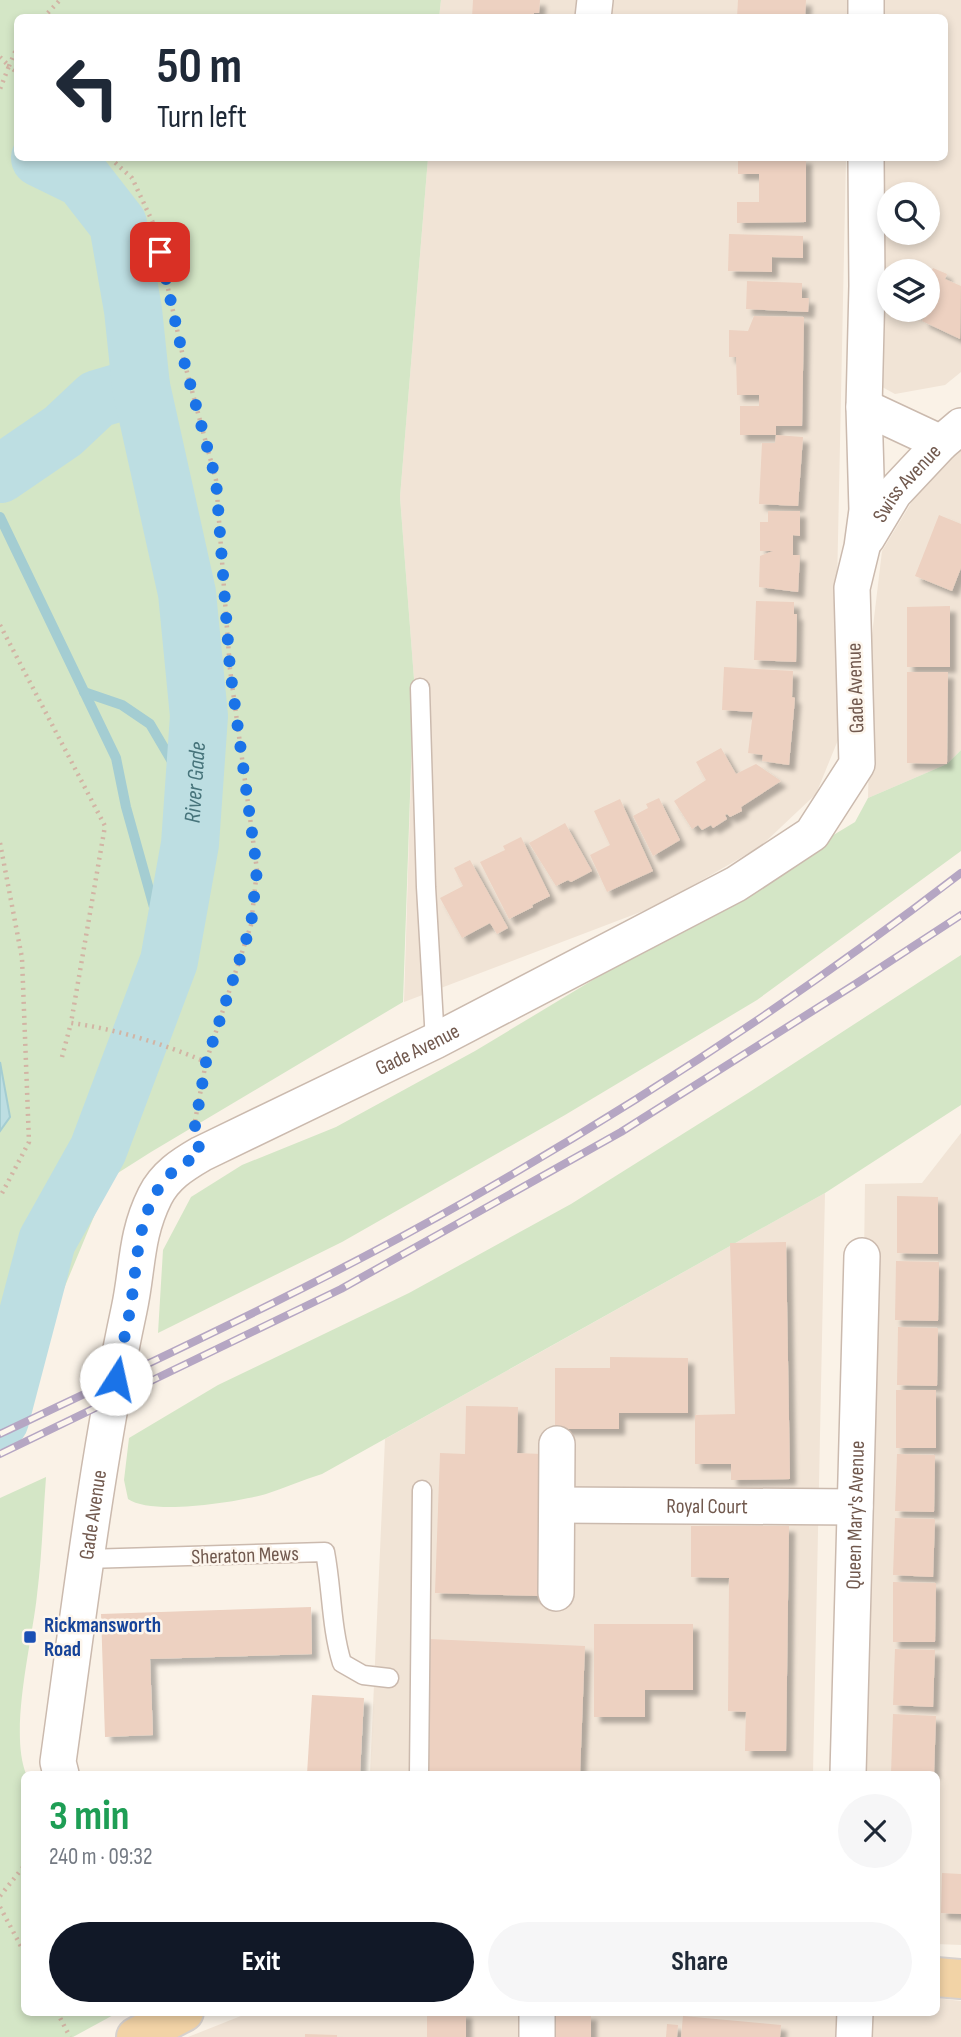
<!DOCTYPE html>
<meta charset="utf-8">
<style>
body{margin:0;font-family:"Sofia Sans Condensed",sans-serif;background:#f6f6f7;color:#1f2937;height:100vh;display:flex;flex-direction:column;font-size:26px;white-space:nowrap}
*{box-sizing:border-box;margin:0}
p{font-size:23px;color:#747a83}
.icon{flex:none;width:38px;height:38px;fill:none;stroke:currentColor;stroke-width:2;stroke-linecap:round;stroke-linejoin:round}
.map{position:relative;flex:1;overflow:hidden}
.drawer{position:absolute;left:21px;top:1771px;width:919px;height:245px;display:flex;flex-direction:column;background:#fff;border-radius:10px;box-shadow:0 4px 10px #0003}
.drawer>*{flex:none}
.banner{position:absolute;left:14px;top:14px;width:934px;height:147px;border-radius:10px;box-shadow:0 4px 10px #0003;background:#fff;color:#1f2937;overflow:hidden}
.tools{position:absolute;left:877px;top:182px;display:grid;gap:14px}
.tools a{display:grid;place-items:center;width:63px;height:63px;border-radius:50%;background:#fff;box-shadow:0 4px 10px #0003;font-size:35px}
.pin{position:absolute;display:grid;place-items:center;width:60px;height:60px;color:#fff;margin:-30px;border-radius:14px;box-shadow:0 4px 10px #0006}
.me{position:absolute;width:77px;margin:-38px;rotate:10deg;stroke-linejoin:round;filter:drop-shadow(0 0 5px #0008)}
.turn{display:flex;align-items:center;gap:24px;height:147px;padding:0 28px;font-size:32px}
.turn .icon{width:91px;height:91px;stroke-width:2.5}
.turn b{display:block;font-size:49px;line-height:60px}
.round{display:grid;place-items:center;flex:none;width:74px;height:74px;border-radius:37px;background:#f6f6f7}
.overview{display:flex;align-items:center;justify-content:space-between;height:119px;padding:0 28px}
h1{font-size:42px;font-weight:700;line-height:52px;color:#1e9e55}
.cta{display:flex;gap:14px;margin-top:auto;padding:14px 28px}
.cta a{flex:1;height:80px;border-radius:42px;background:#111827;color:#fff;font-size:28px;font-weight:700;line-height:80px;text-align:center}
.cta a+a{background:#f6f6f7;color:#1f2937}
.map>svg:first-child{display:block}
.residential{fill:#f1e4d6;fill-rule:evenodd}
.green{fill:#d4e6c6}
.water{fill:#bddee2;stroke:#a4cdd2;stroke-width:2}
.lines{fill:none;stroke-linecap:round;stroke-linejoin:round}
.stream{stroke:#a4cdd2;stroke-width:10}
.river{stroke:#bddee2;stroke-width:58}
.building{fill:#edd1c1;filter:url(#shadow)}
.service-casing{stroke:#cbbaae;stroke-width:21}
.minor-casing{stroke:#cbbaae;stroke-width:38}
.primary-casing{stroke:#d7d1cd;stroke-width:42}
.path{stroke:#d2b4a4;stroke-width:4.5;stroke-dasharray:2 5;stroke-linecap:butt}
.service{stroke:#fff;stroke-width:18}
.minor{stroke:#fff;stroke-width:35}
.primary{stroke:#f2d3a6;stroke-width:38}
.rail-casing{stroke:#b5a6c3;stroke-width:8}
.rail{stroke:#fdf6ed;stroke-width:5;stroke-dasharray:16;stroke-linecap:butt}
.route{stroke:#1a73e8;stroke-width:12;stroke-dasharray:0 21.6}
.transit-dot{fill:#1a4fb4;stroke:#fdf6ed;stroke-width:2.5}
.labels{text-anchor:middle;stroke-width:5;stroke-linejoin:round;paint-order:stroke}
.street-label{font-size:21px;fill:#71594e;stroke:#fdf6ed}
.transit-label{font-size:21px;font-weight:bold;fill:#164399;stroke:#fdf6ed;text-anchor:start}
.water-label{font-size:23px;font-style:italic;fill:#47747b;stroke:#fdf6ed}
</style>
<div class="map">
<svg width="961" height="2037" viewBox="0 0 961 2037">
<defs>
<filter id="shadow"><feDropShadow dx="6" dy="6" stdDeviation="2" flood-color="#0004"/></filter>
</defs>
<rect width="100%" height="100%" fill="#faf2e7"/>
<g class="residential">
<polygon points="441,0 850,0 849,18 439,18"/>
<path d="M877 0H961V372L945 385 895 394 873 382 870 158H945V18L876 17ZM889 194H928V233H889ZM889 271H928V310H889Z"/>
<polygon points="428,158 846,158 836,634 838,740 816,794 761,846 659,905 404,1002 414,679 400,497"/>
<polygon points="961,450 961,750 947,764 868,798 872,635 882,551 922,485"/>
<polygon points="961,1133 961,1945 936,1944 936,1774 857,1774 865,1184 922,1183"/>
<polygon points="825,1193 813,1774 370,1774 385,1439"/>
<polygon points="936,1998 961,2001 961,2037 188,2037 251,2012 936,2012"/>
</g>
<g class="green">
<polygon points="0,0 441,0 439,18 18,18 18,158 428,158 400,497 414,679 403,1002 151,1152 110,1178 38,1351 9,1362 0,1400"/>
<polygon points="961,750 961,851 757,1000 565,1115 342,1242 158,1333 163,1250 191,1197 242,1165 336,1127 475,1051 855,822 868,798 947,764"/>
<path d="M961 955V1105L825 1193 322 1474C303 1480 284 1488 266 1494 237 1502 152 1516 128 1499L124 1480 129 1438 218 1385 409 1293 571 1204 748 1093Z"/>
<path d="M46 1477C43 1516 42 1556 37 1595 32 1643 9 1730 26 1774L24 2012 117 2013 73 2037H0V1498Z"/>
</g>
<polygon class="water" points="0,1062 10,1117 0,1131"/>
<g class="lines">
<g class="stream">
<polyline points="0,517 116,758 126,807 169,961"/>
<polyline points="84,692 122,705 150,724 193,797"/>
</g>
<g class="river">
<polyline points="0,474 63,431 97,399 141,386"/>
<path id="s1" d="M0 1420 47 1241 98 1150 169 961 190 844 199 716 187 593 141 386 133 310 118 224 83 179 40 158"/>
</g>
</g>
<g class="building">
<polygon points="473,0 540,0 539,13 534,13 534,18 472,18"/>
<polygon points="738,0 806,0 805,18 737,18"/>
<polygon points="738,158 806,158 806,222 737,223 737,202 759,202 759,174 738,174"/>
<polygon points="729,234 803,236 803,258 772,257 772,272 728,271"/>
<polygon points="933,268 947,274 945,279 961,286 960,339 922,321 925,317 910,310 928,310 928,280"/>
<polygon points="747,281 802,283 802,298 809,298 808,312 746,309"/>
<polygon points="754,316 804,317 802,426 776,426 776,435 803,437 798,506 759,504 762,443 775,443 776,435 740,435 740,406 759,406 759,395 737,395 736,357 729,357 729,330 748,331"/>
<polygon points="768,511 800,511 800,536 793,535 793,555 800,555 798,592 759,587 760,556 773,551 760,551 760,522 768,522"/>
<polygon points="939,515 961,524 961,568 952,591 915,576"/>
<polygon points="756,601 794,602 794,614 797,614 796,662 754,660"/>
<polygon points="950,606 950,667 907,667 907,607"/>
<polygon points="724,667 793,671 792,697 795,698 789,765 762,761 763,755 748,753 753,712 722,710"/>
<polygon points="907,672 948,672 947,764 907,763"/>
<polygon points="721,748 736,774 756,764 781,781 741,807 742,811 730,817 727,814 725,815 727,819 713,828 711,825 702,830 698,825 692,829 674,801 706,780 696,762"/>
<polygon points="659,798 680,840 653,856 633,816 648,808 646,804"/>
<polygon points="620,799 653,871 607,892 590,855 610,845 594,811"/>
<polygon points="565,823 592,871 571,882 568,880 556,886 529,843"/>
<polygon points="521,837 550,896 532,905 533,907 509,919 480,862 505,850 503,846"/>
<polygon points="470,860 508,928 497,934 490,923 462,938 440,898 463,886 454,868"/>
<polygon points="897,1196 938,1197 938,1254 897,1253"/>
<polygon points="786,1242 790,1479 731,1480 731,1464 695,1464 695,1415 735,1414 730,1243"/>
<polygon points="896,1261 939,1262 938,1321 895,1320"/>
<polygon points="898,1327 938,1328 937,1386 897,1385"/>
<polygon points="610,1357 688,1358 688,1413 619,1413 619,1429 555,1429 555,1368 610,1368"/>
<rect x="896" y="1390" width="40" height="58"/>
<polygon points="466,1406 518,1407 517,1453 542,1454 538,1596 435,1593 440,1453 465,1454"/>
<polygon points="897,1454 935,1455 934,1512 895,1511"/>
<polygon points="895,1518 935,1519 933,1577 893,1575"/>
<polygon points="691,1526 789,1526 786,1751 745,1751 746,1712 728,1711 729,1578 691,1577"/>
<polygon points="893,1582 936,1583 935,1642 893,1642"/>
<polygon points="311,1607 312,1654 150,1659 153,1735 105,1737 101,1614"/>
<polygon points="594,1624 693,1624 693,1690 645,1690 645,1717 594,1717"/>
<polygon points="429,1639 585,1646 580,1774 423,1774"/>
<polygon points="895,1649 935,1650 933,1707 893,1705"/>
<polygon points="312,1695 364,1698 360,1774 307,1774"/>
<polygon points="893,1714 936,1716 934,1774 891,1774"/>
<polygon points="942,1873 961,1874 961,1914 941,1913"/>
<rect x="427" y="2012" width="39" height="25"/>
<rect x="552" y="2014" width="39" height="23"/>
<polygon points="683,2016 781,2025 780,2037 681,2037"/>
<polygon points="667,2024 678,2025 677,2037 666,2037"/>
<polygon points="305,2034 337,2035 337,2037 305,2037"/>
</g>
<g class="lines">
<defs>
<g id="service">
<polyline points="420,688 426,887 435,1041"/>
<path d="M86 1559 325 1552C332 1589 331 1627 342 1663L363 1675 389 1678"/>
<polyline points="419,1774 422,1490"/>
</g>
<g id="minor">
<polyline points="866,0 866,18"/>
<polyline points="593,18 595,0"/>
<polyline points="864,407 941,443"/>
<path id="s2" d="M867 538 894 493 941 443 961 426"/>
<path id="s3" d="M558 1505 855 1507"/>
<polyline points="556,1593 557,1444"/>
<path id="s4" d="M61 1774 58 1762C79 1611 97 1459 129 1310 138 1269 135 1236 155 1196 165 1176 182 1165 201 1154L435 1041 736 884 812 834 857 764 852 588 862 547 867 510 864 407 867 286 866 158"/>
<path id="s5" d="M848 1774 862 1256"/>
<polyline points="537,2037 537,2012"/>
<polyline points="854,2037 855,2012"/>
</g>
<g id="primary">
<polyline points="936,1977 961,1979"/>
<polyline points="136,2037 184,2012"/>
</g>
</defs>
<use href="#service" class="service-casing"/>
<use href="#minor" class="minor-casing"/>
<use href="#primary" class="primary-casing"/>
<g class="path">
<polyline points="43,18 60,0"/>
<polyline points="18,45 9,66 18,73"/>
<polyline points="0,57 9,66 0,89"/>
<polyline points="110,158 132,178 154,225 184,361 216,480 230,669 257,870 251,925 206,1062 195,1121"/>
<path d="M0 625 105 826 71 1023C116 1029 164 1044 206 1062"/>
<polyline points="0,843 22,958 29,1142 0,1197"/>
<polyline points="62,1057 71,1023"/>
<polyline points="0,1896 24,1866"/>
<polyline points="0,1907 24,1952"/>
<polyline points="57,2012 70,2037"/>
</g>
<use href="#service" class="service"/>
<use href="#minor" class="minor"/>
<use href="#primary" class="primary"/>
<defs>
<g id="rail">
<path d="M0 1434C157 1359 315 1287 466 1201 638 1103 804 994 961 873"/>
<polyline points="0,1454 341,1289 621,1132 857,983 961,915"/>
</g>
</defs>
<use href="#rail" class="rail-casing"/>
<use href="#rail" class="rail"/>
</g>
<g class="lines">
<path class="route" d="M116 1379C120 1354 127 1329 131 1304 138 1258 137 1201 177 1168 184 1162 193 1159 201 1154L194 1132 206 1062 251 925 257 870 230 669 216 480 184 361 160 252"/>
</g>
<rect class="transit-dot" x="23" y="1630" width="14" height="14" rx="3.5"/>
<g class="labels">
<g class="street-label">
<text dy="7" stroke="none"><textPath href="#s2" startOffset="68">Swiss Avenue</textPath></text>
<text transform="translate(855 688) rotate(-92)" y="7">Gade Avenue</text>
<text dy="7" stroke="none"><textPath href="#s4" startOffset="891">Gade Avenue</textPath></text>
<text dy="7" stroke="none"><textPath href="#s3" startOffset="149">Royal Court</textPath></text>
<text dy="7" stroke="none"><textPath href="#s4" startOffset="262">Gade Avenue</textPath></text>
<text dy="7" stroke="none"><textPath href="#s5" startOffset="259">Queen Mary's Avenue</textPath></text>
<text transform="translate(245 1555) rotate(-2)" y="7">Sheraton Mews</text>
</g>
<g class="transit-label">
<text x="44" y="1632">Rickmansworth<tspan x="44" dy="24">Road</tspan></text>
</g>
<g class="water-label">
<text dy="8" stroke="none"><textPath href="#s1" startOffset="672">River Gade</textPath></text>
</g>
</g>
</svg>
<div class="tools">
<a><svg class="icon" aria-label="search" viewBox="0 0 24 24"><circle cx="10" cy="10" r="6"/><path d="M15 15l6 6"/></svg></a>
<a><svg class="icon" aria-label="layers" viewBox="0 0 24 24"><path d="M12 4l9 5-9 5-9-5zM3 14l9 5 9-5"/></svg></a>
</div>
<div class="pin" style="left:160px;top:252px;background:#d93025"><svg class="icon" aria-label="arrive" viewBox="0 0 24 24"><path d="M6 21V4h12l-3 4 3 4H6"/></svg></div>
<svg class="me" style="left:116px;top:1379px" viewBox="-20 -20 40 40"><circle r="19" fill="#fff"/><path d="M0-13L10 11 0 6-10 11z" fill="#1a73e8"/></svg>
<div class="banner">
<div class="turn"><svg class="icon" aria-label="left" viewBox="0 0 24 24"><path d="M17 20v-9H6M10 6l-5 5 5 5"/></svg><div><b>50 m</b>Turn left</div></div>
</div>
<section class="drawer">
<div class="overview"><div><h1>3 min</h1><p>240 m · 09:32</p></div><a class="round"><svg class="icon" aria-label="close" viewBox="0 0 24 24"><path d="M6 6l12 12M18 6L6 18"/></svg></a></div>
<div class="cta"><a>Exit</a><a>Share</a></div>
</section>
</div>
